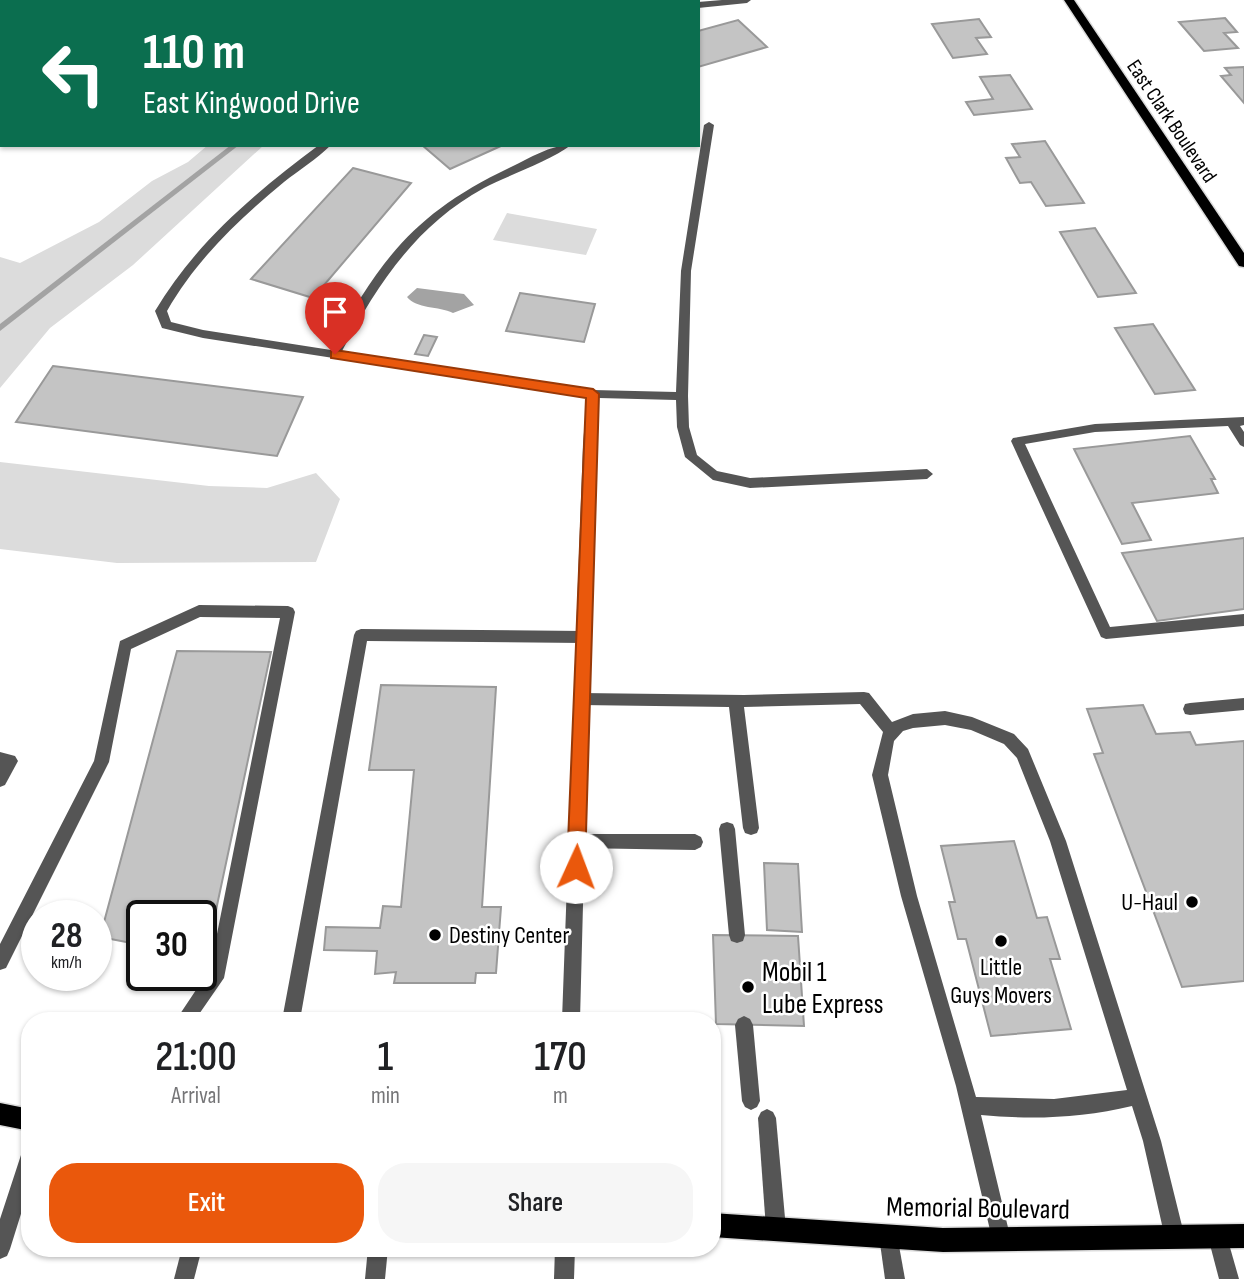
<!DOCTYPE html>
<style>
body{margin:0;font-family:"Sofia Sans Condensed",sans-serif;background:#f6f6f6;color:#202124;height:100vh;display:flex;flex-direction:column;font-size:26px;white-space:nowrap}
*{box-sizing:border-box;margin:0}
p{font-size:23px;color:#757577}
.icon{flex:none;width:38px;height:38px;fill:none;stroke:currentColor;stroke-width:2;stroke-linecap:round;stroke-linejoin:round}
.map{position:relative;flex:1;overflow:hidden}
.drawer{position:absolute;left:21px;top:1012px;width:700px;height:245px;display:flex;flex-direction:column;background:#fff;border-radius:28px;box-shadow:0 2px 5px #0004}
.drawer>*{flex:none}
.top-card{position:absolute;left:0px;top:0px;width:700px;height:147px;box-shadow:0 2px 5px #0004;background:#0b6e4f;color:#fff;overflow:hidden}
.speed{position:absolute;left:21px;top:900px;display:flex;gap:14px;font-size:35px;font-weight:700;text-align:center}
.speed>*{display:grid;place-content:center;width:91px;height:91px;border-radius:50%;background:#fff;box-shadow:0 2px 5px #0004;line-height:1}
.speed small{font-size:18px;font-weight:400}
.speed .limit{border:4px solid #111;border-radius:10px;background:#fff;color:#111}
.pin{position:absolute;display:grid;place-items:center;width:60px;height:60px;color:#fff;margin:-72px -30px;border-radius:50% 50% 50% 0;rotate:-45deg;box-shadow:0 0 7px #0007}
.pin .icon{rotate:45deg}
.me{position:absolute;width:77px;margin:-38px;rotate:2deg;stroke-linejoin:round;filter:drop-shadow(0 0 5px #0008)}
.turn{display:flex;align-items:center;gap:24px;height:147px;padding:0 28px;font-size:32px}
.turn .icon{width:91px;height:91px;stroke-width:2.5}
.turn b{display:block;font-size:49px;line-height:60px}
.eta{display:flex;justify-content:space-evenly;align-items:center;height:119px;text-align:center}
.eta b{font-size:42px;font-weight:600;line-height:49px}
.button{display:flex;gap:14px;margin-top:auto;padding:14px 28px}
.button a{flex:1;height:80px;border-radius:28px;background:#ea580c;color:#fff;font-size:28px;font-weight:600;line-height:80px;text-align:center}
.button a+a{background:#f6f6f6;color:#202124}
.map>svg:first-child{display:block}
.green{fill:#dcdcdc}
.water{fill:#a3a3a3}
.lines{fill:none;stroke-linecap:round;stroke-linejoin:round}
.stream{fill:#a3a3a3;fill-rule:evenodd}
.building{fill:#c4c4c4;stroke:#999;stroke-width:2}
.primary-casing{stroke:#dbdbdb;stroke-width:3}
.service{fill:#555;fill-rule:evenodd}
.minor{fill:#555;fill-rule:evenodd}
.primary{fill:#000;fill-rule:evenodd}
.route{fill:#ea580c;stroke:#983908;stroke-width:2}
.poi-dot{fill:#000;stroke:#fff;stroke-width:2.5}
.labels{text-anchor:middle;stroke-width:5;stroke-linejoin:round;paint-order:stroke}
.far-street-label{font-size:21px;fill:#000;stroke:#fff}
.poi-label{font-size:24px;fill:#000;stroke:#fff;text-anchor:end}
.near-poi-label{font-size:28px;fill:#000;stroke:#fff;text-anchor:start}
.near-street-label{font-size:28px;fill:#000;stroke:#fff}
</style>
<div class="map">
<svg width="1244" height="1279" viewBox="0 0 1244 1279">
<rect width="100%" height="100%" fill="#fff"/>
<g class="green">
<polygon points="208,145 264,145 133,265 50,328 0,388 0,257 20,263 99,222 152,181 188,162"/>
<polygon points="507,213 597,229 586,255 493,240"/>
<polygon points="0,462 209,486 267,488 316,473 340,499 316,562 117,563 0,549"/>
</g>
<path class="water" d="M417 288 464 294 474 305 453 313C439 306 416 309 407 297Z"/>
<g class="lines">
<g class="stream">
<polygon points="527,0 525,2 516,2 518,0"/>
<polygon points="231,145 239,145 0,331 0,324"/>
</g>
</g>
<g class="building">
<polygon points="1225,18 1237,32 1224,33 1238,48 1204,51 1179,22"/>
<polygon points="979,19 991,37 976,38 987,54 953,58 932,24"/>
<polygon points="738,20 767,47 698,67 698,31"/>
<polygon points="1244,67 1244,103 1221,76 1231,75 1225,68"/>
<polygon points="1010,75 1032,109 974,115 966,102 993,99 980,77"/>
<polygon points="1045,141 1084,203 1046,206 1031,182 1020,183 1006,158 1020,157 1012,144"/>
<polygon points="422,145 503,145 450,169"/>
<polygon points="353,168 411,183 313,298 251,279"/>
<polygon points="1095,228 1136,293 1098,297 1060,232"/>
<polygon points="520,293 595,304 584,342 506,331"/>
<polygon points="1153,324 1195,390 1155,394 1115,328"/>
<polygon points="424,335 437,337 428,356 415,354"/>
<polygon points="53,366 303,397 277,456 16,422"/>
<polygon points="1190,436 1215,479 1211,479 1218,493 1132,503 1151,540 1122,544 1074,449"/>
<polygon points="1244,538 1244,609 1157,621 1122,553"/>
<polygon points="177,651 271,652 206,957 201,956 201,915 142,915 142,945 100,937"/>
<polygon points="381,685 496,687 482,907 501,907 496,973 476,973 475,983 394,983 396,972 375,974 377,951 324,950 326,927 380,928 383,906 401,907 414,770 369,770"/>
<polygon points="1143,705 1156,734 1190,732 1196,745 1244,741 1244,981 1182,987 1094,754 1103,753 1087,709"/>
<polygon points="1014,841 1037,918 1047,917 1060,959 1050,959 1071,1029 991,1036 966,939 958,939 949,902 955,902 941,846"/>
<polygon points="764,863 798,864 802,932 767,930"/>
<polygon points="713,935 798,936 804,1026 716,1024"/>
</g>
<g class="lines">
<defs>
<g id="primary">
<polygon points="1064,0 1074,0 1244,253 1244,267 1239,266"/>
<polygon points="0,1103 30,1109 30,1131 0,1125"/>
<polygon points="712,1213 943,1228 1244,1224 1244,1248 943,1252 712,1237"/>
</g>
</defs>
<use href="#primary" class="primary-casing"/>
<g class="service">
<polygon points="1244,417 1244,425 1240,426 1244,432 1244,447 1240,445 1228,426 1095,432 1025,444 1110,627 1244,614 1244,626 1106,639 1101,637 1011,441 1013,438 1095,424"/>
<polygon points="199,605 288,606 293,608 295,612 224,978 195,1020 176,1020 210,969 280,618 200,617 131,649 109,762 6,968 0,970 0,944 94,761 120,641"/>
<polygon points="361,629 583,631 588,633 590,637 588,641 583,643 367,641 300,1020 282,1020 354,635 356,631"/>
<path d="M864 692 869 693 892 722 913 714 945 711 972 717 1014 734 1028 749 1066 841 1161 1141 1185 1238 1182 1245 1175 1248 1168 1245 1165 1238 1143 1141 1132 1106C1082 1118 1032 1120 981 1115L1011 1240 1008 1247 1001 1250 994 1247 956 1086 901 896 872 775 883 732 860 704 744 707 759 828 757 833 751 835 745 833 743 828 729 707 581 705 576 704 574 699 576 694 581 693 744 695ZM945 725 971 730 1004 744 1017 758 1050 841 1127 1090 1054 1099 976 1097 917 896 888 775 894 741 903 731 913 728Z"/>
<polygon points="1244,698 1244,710 1190,715 1185,714 1183,709 1185,704 1190,703"/>
<polygon points="0,752 15,756 18,761 5,785 0,787"/>
<polygon points="727,822 733,824 735,829 745,935 743,941 737,943 731,941 729,935 719,829 721,824"/>
<polygon points="577,834 695,834 701,837 703,842 701,847 695,850 577,848 571,846 569,841 571,836"/>
<polygon points="744,1016 750,1019 753,1025 760,1101 757,1107 751,1110 745,1107 742,1101 735,1025 738,1019"/>
<polygon points="767,1109 773,1112 776,1118 786,1229 783,1236 776,1239 769,1236 766,1229 758,1118 761,1112"/>
<polygon points="30,1146 30,1185 10,1249 7,1256 0,1259 0,1219 21,1155 23,1148"/>
<polygon points="889,1226 896,1229 905,1279 885,1279 879,1236 882,1229"/>
<polygon points="1218,1227 1225,1230 1239,1279 1219,1279 1208,1237 1211,1230"/>
<polygon points="182,1248 202,1248 194,1279 174,1279"/>
<polygon points="368,1248 388,1248 385,1279 365,1279"/>
</g>
<g class="minor">
<polygon points="61,0 70,0 60,2"/>
<polygon points="722,0 751,0 747,3 698,8 698,2"/>
<polygon points="2,44 2,50 0,51 0,45"/>
<path d="M709 122 714 125 691 271 688 396 689 427 697 455 717 471 750 478 927 469 933 474 927 479 750 488 713 480 685 457 677 427 676 400 599 398 595 444 580 1020H562L583 444 587 397 203 338 162 328 155 311C196 242 256 192 319 145H331C317 159 299 170 284 182 238 220 196 260 167 311L171 322 203 330 331 350C380 258 416 212 511 167 530 158 550 145 571 145 550 161 509 175 484 188 416 225 377 285 342 351L593 390 676 392 681 271 704 125Z"/>
<polygon points="555,1248 575,1248 574,1279 554,1279"/>
</g>
<use href="#primary" class="primary"/>
</g>
<polygon class="route" points="335,350 593,389 599,394 585,867 582,873 576,876 569,873 567,867 586,398 331,358 331,351"/>
<g class="poi-dot">
<circle cx="1192" cy="902" r="7"/>
<circle cx="435" cy="935" r="7"/>
<circle cx="1001" cy="941" r="7"/>
<circle cx="748" cy="987" r="7"/>
</g>
<g class="labels">
<g class="far-street-label">
<text transform="translate(1172 121) rotate(56)" y="7">East Clark Boulevard</text>
</g>
<g class="poi-label">
<text x="1178" y="910">U-Haul</text>
<text x="449" y="943" text-anchor="start">Destiny Center</text>
<text x="1001" y="975" text-anchor="middle">Little<tspan x="1001" dy="28">Guys Movers</tspan></text>
</g>
<g class="near-poi-label">
<text x="762" y="981">Mobil 1<tspan x="762" dy="32">Lube Express</tspan></text>
</g>
<g class="near-street-label">
<text transform="translate(978 1207) rotate(1)" y="10">Memorial Boulevard</text>
</g>
</g>
</svg>
<div class="speed"><div>28<small>km/h</small></div><div class="limit">30</div></div>
<div class="pin" style="left:335px;top:354px;background:#d93025"><svg class="icon" aria-label="arrive" viewBox="0 0 24 24"><path d="M6 21V4h12l-3 4 3 4H6"/></svg></div>
<svg class="me" style="left:576px;top:867px" viewBox="-20 -20 40 40"><circle r="19" fill="#fff"/><path d="M0-13L10 11 0 6-10 11z" fill="#ea580c"/></svg>
<div class="top-card">
<div class="turn"><svg class="icon" aria-label="left" viewBox="0 0 24 24"><path d="M17 20v-9H6M10 6l-5 5 5 5"/></svg><div><b>110 m</b>East Kingwood Drive</div></div>
</div>
<section class="drawer">
<div class="eta">
<div><b>21:00</b><p>Arrival</p></div>
<div><b>1</b><p>min</p></div>
<div><b>170</b><p>m</p></div>
</div>
<div class="button"><a>Exit</a><a>Share</a></div>
</section>
</div>
